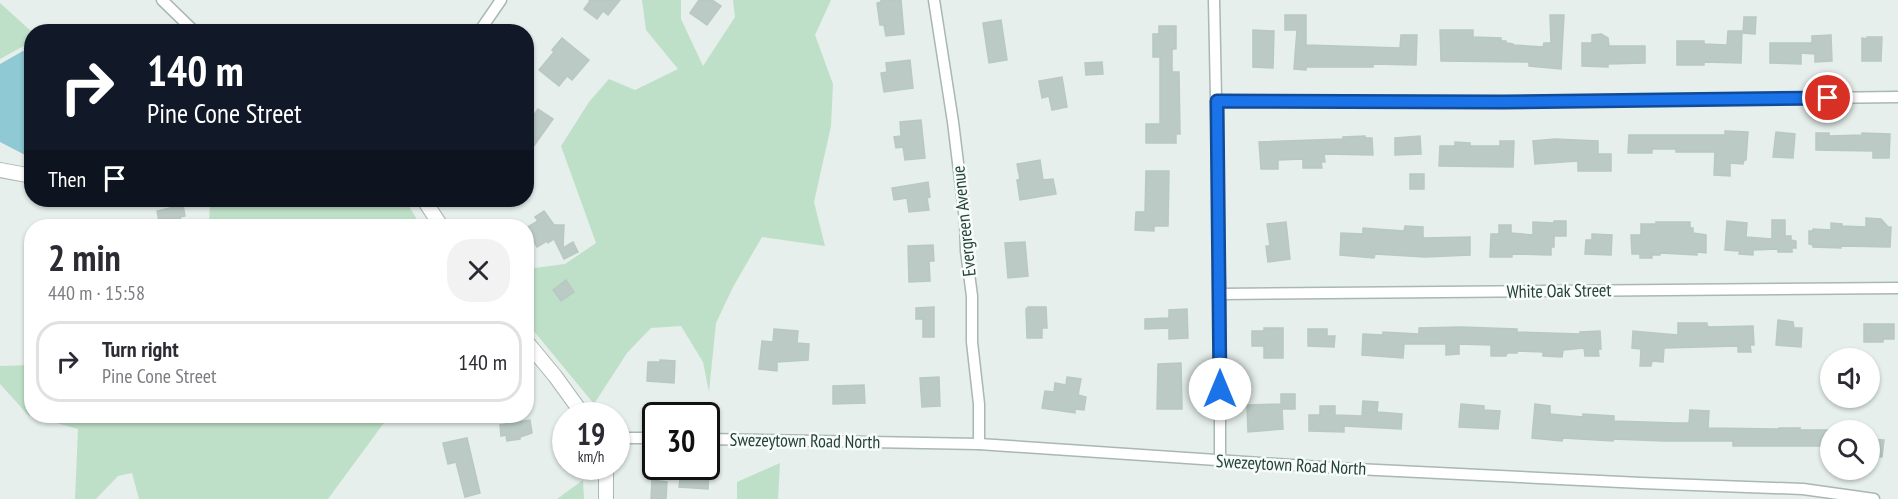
<!DOCTYPE html>
<meta charset="utf-8">
<style>
body{margin:0;font-family:"PT Sans Narrow",sans-serif;background:#f2f2f3;color:#2b2b33;height:100vh;display:flex;flex-direction:column;font-size:22px;white-space:nowrap}
*{box-sizing:border-box;margin:0}
p{font-size:20px;color:#7c7c81}
.icon{flex:none;width:33px;height:33px;fill:none;stroke:currentColor;stroke-width:2;stroke-linecap:round;stroke-linejoin:round}
.map{position:relative;flex:1;overflow:hidden}
.sheet{position:absolute;left:24px;top:219px;width:510px;height:204px;display:flex;flex-direction:column;background:#fff;border-radius:24px;box-shadow:0 2px 4px #0004}
.sheet>*{flex:none}
.banner{position:absolute;left:24px;top:24px;width:510px;height:183px;border-radius:24px;box-shadow:0 2px 4px #0004;background:#111827;color:#fff;overflow:hidden}
.controls{position:absolute;left:1820px;top:348px;display:grid;gap:12px}
.controls a{display:grid;place-items:center;width:60px;height:60px;border-radius:50%;background:#fff;box-shadow:0 2px 4px #0004;font-size:30px}
.speed{position:absolute;left:552px;top:402px;display:flex;gap:12px;font-size:30px;font-weight:700;text-align:center}
.speed>*{display:grid;place-content:center;width:78px;height:78px;border-radius:50%;background:#fff;box-shadow:0 2px 4px #0004;line-height:1}
.speed small{font-size:15px;font-weight:400}
.speed .limit{border:3px solid #111;border-radius:9px;background:#fff;color:#111}
.pin{position:absolute;display:grid;place-items:center;width:51px;height:51px;color:#fff;margin:-26px;border:3px solid #fff;border-radius:50%;box-shadow:0 2px 6px #0007}
.me{position:absolute;width:66px;margin:-33px;rotate:0deg;stroke-linejoin:round;filter:drop-shadow(0 0 4px #0008)}
.turn{display:flex;align-items:center;gap:21px;height:126px;padding:0 24px;font-size:27px}
.turn .icon{width:78px;height:78px;stroke-width:2.5}
.turn b{display:block;font-size:42px;line-height:51px}
.then{display:flex;align-items:center;height:57px;padding:0 24px;background:#0003;gap:12px;font-size:22px}
.round{display:grid;place-items:center;flex:none;width:63px;height:63px;border-radius:24px;background:#f2f2f3}
.overview{display:flex;align-items:center;justify-content:space-between;height:102px;padding:0 24px}
h1{font-size:36px;font-weight:700;line-height:45px}
ul{padding:0;list-style:none}
li{display:flex;align-items:center;gap:18px;height:81px;margin:0 12px 9px;padding:0 12px;border:3px solid #e1e1e2;border-radius:24px}
li div{flex:1}
li b{display:block;font-size:22px}
li em{font-style:normal}
.map>svg:first-child{display:block}
.green{fill:#bfe0c8}
.water{fill:#8ec9d4}
.building{fill:#bbcac4;stroke:#b8c9c2;stroke-width:1.5}
.lines{fill:none;stroke-linecap:round;stroke-linejoin:round}
.minor-casing{stroke:#a8b8b2;stroke-width:13}
.tertiary-casing{stroke:#a8b8b2;stroke-width:16}
.minor{stroke:#fff;stroke-width:10}
.tertiary{stroke:#fff;stroke-width:14}
.route-casing{stroke:#114b97;stroke-width:15}
.route{stroke:#1a73e8;stroke-width:10}
.labels{text-anchor:middle;stroke-width:5;stroke-linejoin:round;paint-order:stroke}
.street-label{font-size:18px;fill:#24423a;stroke:#f7fbf9}
</style>
<div class="map">
<svg width="1898" height="499" viewBox="0 0 1898 499">
<rect width="100%" height="100%" fill="#e6efeb"/>
<g class="green">
<polygon points="642,0 681,0 681,19 703,66 735,17 733,0 831,0 815,35 833,84 831,126 814,202 825,246 762,237 733,287 716,323 709,392 703,362 681,326 651,328 627,353 594,404 533,330 527,306 527,269 565,264 596,243 561,146 589,102 609,79 635,90 678,69 646,30"/>
<polygon points="0,3 32,32 31,42 0,59"/>
<polygon points="210,200 405,200 421,226 209,226"/>
<polygon points="31,365 32,416 389,416 328,499 139,499 132,473 118,476 96,499 75,499 78,429 28,415 0,384 0,366"/>
<polygon points="780,463 778,499 737,499 737,482"/>
<polygon points="583,480 584,499 557,499"/>
</g>
<polygon class="water" points="31,50 32,50 31,158 0,142 0,64 23,51"/>
<g class="building">
<polygon points="589,0 620,0 608,15 603,11 597,19 584,9 590,1"/>
<polygon points="699,0 712,0 721,6 707,25 690,13"/>
<polygon points="881,0 901,0 904,34 886,36 884,25 880,25 877,3 881,2"/>
<polygon points="1285,15 1306,15 1306,45 1400,48 1401,35 1417,35 1416,65 1373,64 1373,67 1306,67 1306,70 1294,69 1297,30 1285,30"/>
<polygon points="1550,15 1564,15 1561,69 1529,66 1529,62 1441,61 1440,30 1473,30 1473,37 1501,38 1501,41 1506,41 1506,43 1513,44 1513,45 1543,47 1544,43 1551,43"/>
<polygon points="1744,17 1756,17 1755,34 1743,33"/>
<polygon points="1001,20 1007,60 989,63 983,23"/>
<polygon points="1159,26 1176,26 1176,49 1172,49 1172,72 1179,72 1180,134 1176,134 1176,143 1146,143 1146,124 1160,124 1160,57 1153,57 1153,34 1159,34"/>
<polygon points="1253,30 1274,31 1273,68 1253,67"/>
<polygon points="1728,31 1742,31 1741,63 1704,62 1704,65 1677,65 1677,41 1704,41 1704,44 1727,45"/>
<polygon points="1601,34 1608,38 1609,46 1645,46 1645,63 1608,64 1608,67 1582,66 1582,43 1592,43 1592,35"/>
<polygon points="1831,35 1832,61 1815,62 1815,54 1801,53 1801,64 1770,63 1770,43 1812,43 1812,36"/>
<polygon points="1867,37 1882,37 1881,61 1862,61 1862,38 1867,39"/>
<polygon points="562,38 589,60 572,80 567,76 559,86 539,70 554,52 552,50"/>
<polygon points="910,60 913,88 884,92 881,73 887,72 886,63"/>
<polygon points="1102,62 1103,74 1086,75 1085,63"/>
<polygon points="1062,77 1067,107 1052,110 1049,96 1042,98 1039,81"/>
<polygon points="538,109 553,119 526,157 526,126"/>
<polygon points="921,120 925,158 905,160 903,147 896,148 894,137 901,136 900,122"/>
<polygon points="1725,131 1748,132 1746,160 1744,160 1743,164 1730,163 1730,176 1714,175 1715,152 1676,152 1676,149 1652,149 1652,153 1628,153 1629,135 1725,135"/>
<polygon points="1776,132 1795,134 1793,158 1773,157"/>
<polygon points="1816,133 1829,133 1829,136 1862,135 1862,133 1890,134 1889,158 1873,158 1873,151 1816,150"/>
<polygon points="1365,136 1365,138 1372,138 1373,155 1324,154 1325,162 1321,162 1322,168 1303,168 1303,159 1278,160 1278,169 1261,169 1259,142 1343,139 1343,137"/>
<polygon points="1420,136 1421,154 1395,155 1395,138"/>
<polygon points="1555,139 1598,141 1598,154 1611,154 1611,171 1578,171 1578,161 1535,164 1533,141"/>
<polygon points="1500,141 1514,141 1513,167 1439,166 1440,146 1455,146 1455,142 1470,143 1470,146 1500,146"/>
<polygon points="1040,160 1043,180 1053,179 1056,194 1020,200 1017,180 1020,179 1017,164"/>
<polygon points="1146,171 1169,171 1168,226 1154,226 1154,231 1135,230 1136,212 1145,212"/>
<rect x="1410" y="174" width="14" height="15"/>
<polygon points="928,182 930,197 927,198 929,210 909,212 907,198 894,200 892,188"/>
<polygon points="183,205 185,216 180,217 182,226 160,226 157,211"/>
<polygon points="544,211 554,225 564,225 563,248 573,242 578,252 564,259 554,239 548,243 547,241 537,247 526,228 538,221 535,217"/>
<polygon points="1866,218 1881,219 1888,227 1891,227 1890,247 1841,246 1841,248 1813,247 1813,245 1809,244 1809,231 1813,231 1813,229 1831,230 1831,223 1842,224 1842,226 1866,227"/>
<polygon points="1772,220 1785,220 1785,236 1791,236 1791,240 1796,241 1796,248 1792,248 1792,252 1778,252 1778,249 1753,250 1753,255 1739,254 1740,251 1725,250 1727,221 1747,223 1746,237 1772,239"/>
<polygon points="1554,221 1566,221 1566,236 1554,236 1554,247 1551,247 1551,255 1512,254 1512,257 1490,257 1491,234 1499,234 1499,225 1511,225 1511,233 1533,235 1533,222 1554,223"/>
<polygon points="1286,222 1290,259 1268,262 1266,246 1270,246 1267,224"/>
<polygon points="1656,222 1690,222 1690,228 1693,228 1693,233 1706,235 1706,253 1697,252 1697,255 1660,253 1660,255 1652,255 1652,258 1640,258 1640,254 1632,254 1631,235 1641,235 1641,224 1656,224"/>
<polygon points="1405,226 1423,227 1423,238 1470,237 1470,255 1425,257 1375,254 1374,258 1340,255 1341,233 1363,234 1363,228 1404,231"/>
<polygon points="1592,234 1612,235 1611,255 1585,254 1586,240 1592,240"/>
<polygon points="1025,242 1028,276 1008,278 1005,243"/>
<polygon points="933,245 934,261 929,261 930,281 909,282 908,246"/>
<polygon points="566,280 574,292 561,301 553,290"/>
<polygon points="934,307 934,337 923,337 923,319 916,319 916,308"/>
<polygon points="1028,307 1046,307 1047,328 1042,328 1042,338 1027,338 1026,309"/>
<polygon points="1187,309 1188,338 1169,339 1169,328 1145,329 1145,319 1169,318 1169,310"/>
<polygon points="1778,320 1793,322 1794,328 1802,328 1801,347 1776,345"/>
<polygon points="1678,323 1707,323 1707,326 1710,327 1753,326 1754,345 1750,345 1751,352 1738,352 1738,346 1664,348 1663,362 1652,361 1651,366 1640,366 1641,349 1632,348 1633,331 1678,335"/>
<polygon points="1864,324 1894,324 1894,339 1883,339 1883,342 1864,342"/>
<polygon points="1461,327 1517,329 1517,332 1580,334 1580,332 1600,331 1601,349 1598,349 1599,356 1585,356 1584,348 1563,350 1562,357 1543,356 1543,352 1517,351 1517,353 1507,353 1506,356 1491,356 1491,345 1459,344 1459,354 1446,355 1446,344 1404,344 1403,358 1362,355 1363,334 1383,335 1383,332 1419,334 1419,328"/>
<polygon points="1264,328 1283,328 1283,358 1264,358 1264,346 1252,346 1252,331 1264,331"/>
<polygon points="774,329 798,331 797,343 809,344 808,360 777,362 777,371 759,369 762,341 773,342"/>
<polygon points="1308,329 1327,329 1327,336 1335,336 1334,347 1308,346"/>
<polygon points="660,360 675,361 674,383 647,381 648,362 660,362"/>
<polygon points="1181,363 1182,409 1157,409 1158,364"/>
<polygon points="939,377 940,406 922,407 920,378"/>
<polygon points="1067,377 1081,379 1078,395 1086,397 1084,410 1075,409 1075,413 1042,408 1045,391 1054,392 1055,383 1066,385"/>
<polygon points="864,385 865,403 833,404 833,386"/>
<polygon points="1281,394 1295,394 1295,409 1282,409 1283,429 1248,432 1247,405 1281,404"/>
<polygon points="1363,401 1378,402 1377,412 1402,414 1401,429 1344,426 1344,432 1309,431 1309,415 1320,415 1320,406 1335,406 1335,415 1362,416"/>
<polygon points="1461,404 1484,406 1484,410 1500,411 1498,429 1459,427"/>
<polygon points="1535,404 1550,406 1550,414 1583,417 1583,414 1614,416 1614,421 1676,423 1689,423 1690,410 1709,411 1708,428 1779,429 1779,428 1800,428 1800,430 1830,430 1830,446 1733,446 1733,441 1664,441 1613,439 1613,441 1563,438 1562,441 1532,438"/>
<polygon points="530,420 532,433 520,437 520,439 507,441 506,435 501,436 500,425"/>
<polygon points="467,438 480,493 465,497 456,462 448,464 443,443"/>
<polygon points="1869,439 1884,440 1882,457 1869,456"/>
<polygon points="681,471 709,474 708,489 679,487"/>
<polygon points="652,480 667,482 666,499 651,499"/>
</g>
<g class="lines">
<defs>
<g id="minor">
<polyline points="162,0 195,32"/>
<polyline points="934,0 953,122 965,220 966,251 972,296 972,342 979,404 979,444"/>
<polyline points="1214,0 1220,294 1220,461"/>
<polyline points="479,32 501,0"/>
<polyline points="1217,101 1503,102 1898,97"/>
<polyline points="1220,294 1898,288"/>
<polyline points="616,438 656,438"/>
<polyline points="706,439 979,444 1336,468 1641,483 1803,489 1874,499"/>
</g>
<g id="tertiary">
<polyline points="0,170 32,176"/>
<polyline points="424,200 441,226"/>
<polyline points="526,341 555,376 584,416"/>
<polyline points="606,466 606,499"/>
</g>
</defs>
<use href="#minor" class="minor-casing"/>
<use href="#tertiary" class="tertiary-casing"/>
<use href="#minor" class="minor"/>
<use href="#tertiary" class="tertiary"/>
</g>
<g class="lines">
<defs>
<polyline id="route" points="1220,389 1217,101 1503,102 1828,98"/>
</defs>
<use href="#route" class="route-casing"/>
<use href="#route" class="route"/>
</g>
<g class="labels">
<g class="street-label">
<text transform="translate(964 221) rotate(-96)" y="6">Evergreen Avenue</text>
<text transform="translate(1559 291) rotate(-1)" y="6">White Oak Street</text>
<text transform="translate(805 441) rotate(1)" y="6">Swezeytown Road North</text>
<text transform="translate(1291 465) rotate(3)" y="6">Swezeytown Road North</text>
</g>
</g>
</svg>
<div class="controls">
<a><svg class="icon" aria-label="sound" viewBox="0 0 24 24"><path d="M4 9h4l5-4v14l-5-4H4zM17 9q2 3 0 6"/></svg></a>
<a><svg class="icon" aria-label="search" viewBox="0 0 24 24"><circle cx="10" cy="10" r="6"/><path d="M15 15l6 6"/></svg></a>
</div>
<div class="speed"><div>19<small>km/h</small></div><div class="limit">30</div></div>
<div class="pin" style="left:1828px;top:98px;background:#d93025"><svg class="icon" aria-label="arrive" viewBox="0 0 24 24"><path d="M6 21V4h12l-3 4 3 4H6"/></svg></div>
<svg class="me" style="left:1220px;top:389px" viewBox="-20 -20 40 40"><circle r="19" fill="#fff"/><path d="M0-13L10 11 0 6-10 11z" fill="#1a73e8"/></svg>
<div class="banner">
<div class="turn"><svg class="icon" aria-label="right" viewBox="0 0 24 24"><path d="M7 20v-9h11M14 6l5 5-5 5"/></svg><div><b>140 m</b>Pine Cone Street</div></div>
<div class="then">Then<svg class="icon" aria-label="arrive" viewBox="0 0 24 24"><path d="M6 21V4h12l-3 4 3 4H6"/></svg></div>
</div>
<section class="sheet">
<div class="overview"><div><h1>2 min</h1><p>440 m · 15:58</p></div><a class="round"><svg class="icon" aria-label="close" viewBox="0 0 24 24"><path d="M6 6l12 12M18 6L6 18"/></svg></a></div>
<ul>
<li><svg class="icon" aria-label="right" viewBox="0 0 24 24"><path d="M7 20v-9h11M14 6l5 5-5 5"/></svg><div><b>Turn right</b><p>Pine Cone Street</p></div><em>140 m</em></li>
</ul>
</section>
</div>
